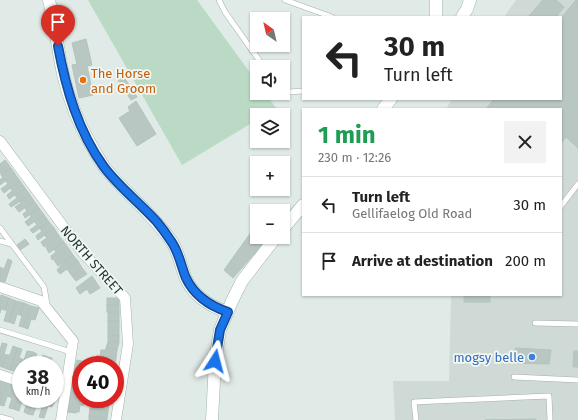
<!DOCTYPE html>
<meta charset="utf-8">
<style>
body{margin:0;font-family:"Fira Sans",sans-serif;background:#f2f2f2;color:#222;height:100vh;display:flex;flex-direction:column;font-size:15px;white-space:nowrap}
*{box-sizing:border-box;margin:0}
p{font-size:13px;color:#767676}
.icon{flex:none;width:22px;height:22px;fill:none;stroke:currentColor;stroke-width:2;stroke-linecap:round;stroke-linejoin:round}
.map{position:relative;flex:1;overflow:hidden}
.sheet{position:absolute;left:302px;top:108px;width:260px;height:188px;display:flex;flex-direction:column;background:#fff;border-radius:0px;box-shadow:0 1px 3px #0004}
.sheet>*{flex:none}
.top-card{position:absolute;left:302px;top:16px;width:260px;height:84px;border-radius:0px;box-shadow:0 1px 3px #0004;background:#fff;color:#222;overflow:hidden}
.needle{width:26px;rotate:326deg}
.buttons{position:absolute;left:250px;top:12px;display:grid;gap:8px}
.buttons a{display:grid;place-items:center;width:40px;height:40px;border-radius:0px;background:#fff;box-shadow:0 1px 3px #0004;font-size:20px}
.speed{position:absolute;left:12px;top:356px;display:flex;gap:8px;font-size:20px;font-weight:700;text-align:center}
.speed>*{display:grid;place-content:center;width:52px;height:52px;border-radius:50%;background:#fff;box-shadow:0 1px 3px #0004;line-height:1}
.speed small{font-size:10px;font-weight:400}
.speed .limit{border:6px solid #d22;background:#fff;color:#111}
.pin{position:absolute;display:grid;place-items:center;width:34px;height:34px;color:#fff;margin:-41px -17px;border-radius:50% 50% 50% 0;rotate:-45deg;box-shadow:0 0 4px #0007}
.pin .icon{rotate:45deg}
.me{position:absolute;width:44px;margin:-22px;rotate:9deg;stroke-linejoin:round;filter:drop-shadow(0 0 3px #0008)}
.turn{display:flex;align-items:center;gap:14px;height:84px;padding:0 16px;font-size:18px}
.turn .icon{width:52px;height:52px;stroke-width:2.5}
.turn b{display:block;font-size:28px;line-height:34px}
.round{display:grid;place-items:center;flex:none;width:42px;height:42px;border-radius:0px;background:#f2f2f2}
.headline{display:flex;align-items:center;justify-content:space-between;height:68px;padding:0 16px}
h1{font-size:24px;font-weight:700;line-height:30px;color:#1e9e55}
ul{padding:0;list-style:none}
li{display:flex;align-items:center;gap:12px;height:56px;padding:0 16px;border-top:1px solid #e0e0e0}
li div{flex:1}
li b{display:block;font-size:15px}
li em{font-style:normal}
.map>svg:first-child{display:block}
.built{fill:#cfdad6}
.green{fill:#bbdac5}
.building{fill:#b9c7c3;stroke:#b3c3be}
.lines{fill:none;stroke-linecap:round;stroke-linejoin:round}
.lane-casing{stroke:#a3b1ad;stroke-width:6}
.street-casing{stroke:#a3b1ad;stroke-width:11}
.secondary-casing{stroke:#a0b5af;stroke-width:13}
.lane{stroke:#fff;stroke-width:5}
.street{stroke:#fff;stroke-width:10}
.secondary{stroke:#fff;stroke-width:12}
.route-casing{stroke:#114b97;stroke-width:10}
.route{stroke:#1a73e8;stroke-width:7}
.food-dot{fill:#e8710a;stroke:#f1f7f4;stroke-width:1.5}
.shop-dot{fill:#3f7fe0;stroke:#f1f7f4;stroke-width:1.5}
.labels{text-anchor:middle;stroke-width:3.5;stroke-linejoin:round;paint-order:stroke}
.food-label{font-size:13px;fill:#c56008;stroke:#f1f7f4;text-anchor:start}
.street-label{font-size:13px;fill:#223935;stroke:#f1f7f4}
.shop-label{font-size:13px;fill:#366cbe;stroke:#f1f7f4;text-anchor:end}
</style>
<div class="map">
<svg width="578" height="420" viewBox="0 0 578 420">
<rect width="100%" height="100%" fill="#e0eae6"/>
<polygon class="built" points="516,0 578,0 578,420 395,420 393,381 449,381 451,295 561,295 561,109 446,109 452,99 561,99 561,17 504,17"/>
<polygon class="green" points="88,0 197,0 257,82 257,93 265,93 276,108 265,115 257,115 257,120 182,165"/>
<g class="building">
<polygon points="543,0 556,0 564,7 556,17 528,17"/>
<polygon points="576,0 578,0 578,148 566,137 561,143 561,109 486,109 494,99 561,99 561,18"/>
<polygon points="86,39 92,65 87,66 93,95 79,98 72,65 77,64 72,43"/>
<polygon points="124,77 137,97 131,100 118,80"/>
<polygon points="136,101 156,134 137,146 119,118 130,111 128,107"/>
<polygon points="5,160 11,168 1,175 0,164"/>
<polygon points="11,168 15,174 0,185 0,180 3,177 1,175"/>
<polygon points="15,174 20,181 4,193 1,189 8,184 6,181"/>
<polygon points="20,181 25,188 9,199 7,195 12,191 11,188"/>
<polygon points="25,188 30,195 11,207 9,204 17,198 15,195"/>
<polygon points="30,195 34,201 19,212 15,207 21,203 20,201"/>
<polygon points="34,201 39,208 25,218 23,214 27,211 25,208"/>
<polygon points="39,208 44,215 28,226 25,222 31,217 30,215"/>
<polygon points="44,215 49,222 33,233 30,230 37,225 35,222"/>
<polygon points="49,222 54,228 38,240 36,236 42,231 39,228"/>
<polygon points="257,224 257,237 269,237 233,278 224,270"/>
<polygon points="54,228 59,236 44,247 41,242 47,238 44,235"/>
<polygon points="59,236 64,242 49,253 46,247"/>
<polygon points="25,239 29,244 20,250 17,245"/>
<polygon points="64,242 69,249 52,260 51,256 56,252 54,249"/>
<polygon points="69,249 73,255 58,266 54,260"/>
<polygon points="73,255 78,261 60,274 57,270 64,262"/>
<polygon points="8,259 12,261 5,282 0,281 0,267 4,269"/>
<polygon points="78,261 82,268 72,276 67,269"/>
<polygon points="82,268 87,274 76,281 72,276"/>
<polygon points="92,276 100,288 90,294 87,289 80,294 76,288"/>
<polygon points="1,295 9,298 5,310 1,309 0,313 0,299"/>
<rect x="464" y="295" width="26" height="7"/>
<polygon points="9,298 16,301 9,322 4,321 7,311 5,310"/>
<rect x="107" y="298" width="12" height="7"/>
<polygon points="16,301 24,303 20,315 17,314 14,324 9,322"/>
<polygon points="24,303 31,306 23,327 19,326 22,316 20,315"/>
<rect x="107" y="305" width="12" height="7"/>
<polygon points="31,306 39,308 35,320 31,319 28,329 23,327"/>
<rect x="108" y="312" width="11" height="9"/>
<rect x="108" y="321" width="11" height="15"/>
<rect x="108" y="336" width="11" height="6"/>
<polygon points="108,342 119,342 117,350 106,348"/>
<polygon points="2,343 7,344 4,354 7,355 2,367 0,366 0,350"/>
<polygon points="13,346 18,348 10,370 2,367 7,355 10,355"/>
<polygon points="18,348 22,349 19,358 22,359 18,372 10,370"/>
<polygon points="106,348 117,350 116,358 100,356 101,350 106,350"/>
<polygon points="515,348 551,350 549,364 515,363"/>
<polygon points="27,351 33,352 29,365 21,365 21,373 18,372 22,359 24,360"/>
<polygon points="574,351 578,351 578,367 573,367"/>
<polygon points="33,352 37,354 34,363 37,365 29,365"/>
<polygon points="43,355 48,357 45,365 39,365"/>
<polygon points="97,355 116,358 115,366 95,363"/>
<polygon points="48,357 52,358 50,365 45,365"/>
<polygon points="77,360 86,362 86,365 81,365 81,368 75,367"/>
<polygon points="75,367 81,368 81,374 74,373"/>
<polygon points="73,374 81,375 81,387 71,386"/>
<polygon points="0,380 7,382 0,402"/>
<polygon points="7,382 15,384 10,397 7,396 4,406 0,405 0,402"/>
<polygon points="15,384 21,387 21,388 14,409 9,408 12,398 10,397"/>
<polygon points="71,386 81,387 81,392 79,392 78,398 70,397"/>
<polygon points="21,388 21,399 25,399 24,402 22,401 19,411 14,409"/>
<polygon points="55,397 56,398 52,407 48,406 44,418 39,417 42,408 39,407 41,399 55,399"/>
<polygon points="70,397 84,399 83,406 80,405 79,412 76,412 76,413 67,412"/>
<polygon points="25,399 33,399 28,414 24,412 27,403 24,402"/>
<polygon points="33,399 41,399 39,407 36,406 33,415 28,414"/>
<polygon points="99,399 110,399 109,403 98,401"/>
<polygon points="91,400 109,403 108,411 90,408"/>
<polygon points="90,408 108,411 107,418 89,416"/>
<polygon points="89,416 107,418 107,420 89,420"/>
<polygon points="536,419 536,420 485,420"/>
</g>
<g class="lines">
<defs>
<g id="lane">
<polyline points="219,0 225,12 264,67"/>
<polyline points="285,0 332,17"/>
<polyline points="283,89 289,92 303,91"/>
<polyline points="561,206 578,184"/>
<polyline points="0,228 44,287 47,304"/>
<polyline points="0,241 11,244"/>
<polyline points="535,323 578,324"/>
<polyline points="0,330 71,352"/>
<polyline points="514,377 578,380"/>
<polyline points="0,417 11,420"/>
<polyline points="416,420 414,402 549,396 550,420"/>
</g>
<g id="street">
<polyline points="0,141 83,253 125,298 128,344 116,420"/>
<polyline points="0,287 41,301 73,341 61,420"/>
<polyline points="0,375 21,382"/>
</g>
<g id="secondary">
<path d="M49 0C55 25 58 50 63 74 69 99 78 123 91 145 95 152 100 161 105 168 126 194 152 213 172 242 179 253 181 267 186 279 194 296 210 306 227 312"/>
<polyline points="436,17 436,0"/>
<polyline points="462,17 467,9 470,0"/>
<polyline points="383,109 391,99"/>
<polyline points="283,229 303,205"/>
<polyline points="212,420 215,361 220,330 232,301 242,281 276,237"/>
</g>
</defs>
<use href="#lane" class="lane-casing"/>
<use href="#street" class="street-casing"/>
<use href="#secondary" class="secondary-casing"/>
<use href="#lane" class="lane"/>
<use href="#street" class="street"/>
<use href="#secondary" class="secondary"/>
</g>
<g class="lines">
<defs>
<path id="route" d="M58 46C66 89 78 131 104 167 119 187 140 203 157 222 162 228 167 235 171 241 179 252 181 266 186 278 194 295 210 306 228 312L220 330 215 361"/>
</defs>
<use href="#route" class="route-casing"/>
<use href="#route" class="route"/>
</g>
<circle class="food-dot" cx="83" cy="80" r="4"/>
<circle class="shop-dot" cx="532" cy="357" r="4"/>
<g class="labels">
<g class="food-label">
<text x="91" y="78">The Horse<tspan x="91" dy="15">and Groom</tspan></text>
</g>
<g class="street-label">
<text transform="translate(92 260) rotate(49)" y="5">NORTH STREET</text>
</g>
<g class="shop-label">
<text x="524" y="362">mogsy belle</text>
</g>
</g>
</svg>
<div class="buttons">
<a><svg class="needle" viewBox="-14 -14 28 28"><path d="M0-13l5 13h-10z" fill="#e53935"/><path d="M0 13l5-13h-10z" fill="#767676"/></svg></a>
<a><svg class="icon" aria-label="sound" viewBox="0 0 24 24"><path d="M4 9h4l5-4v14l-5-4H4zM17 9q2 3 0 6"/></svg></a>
<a><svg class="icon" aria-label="layers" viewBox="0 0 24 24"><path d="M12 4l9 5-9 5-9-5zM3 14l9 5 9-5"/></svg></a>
<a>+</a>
<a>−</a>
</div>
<div class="speed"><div>38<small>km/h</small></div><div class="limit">40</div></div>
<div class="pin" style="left:58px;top:46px;background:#d93025"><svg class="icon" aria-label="arrive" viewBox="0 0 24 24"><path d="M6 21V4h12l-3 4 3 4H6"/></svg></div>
<svg class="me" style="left:215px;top:361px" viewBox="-20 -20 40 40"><path d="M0-17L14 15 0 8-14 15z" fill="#1a73e8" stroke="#fff" stroke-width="4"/></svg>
<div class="top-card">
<div class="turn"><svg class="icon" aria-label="left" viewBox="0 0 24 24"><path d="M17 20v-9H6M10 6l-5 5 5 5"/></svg><div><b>30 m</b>Turn left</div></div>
</div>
<section class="sheet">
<div class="headline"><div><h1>1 min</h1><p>230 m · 12:26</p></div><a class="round"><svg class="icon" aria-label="close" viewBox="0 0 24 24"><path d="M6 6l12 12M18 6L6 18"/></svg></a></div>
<ul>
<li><svg class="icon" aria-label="left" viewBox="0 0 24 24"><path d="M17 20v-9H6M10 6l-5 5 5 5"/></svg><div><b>Turn left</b><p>Gellifaelog Old Road</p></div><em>30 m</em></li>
<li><svg class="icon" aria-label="arrive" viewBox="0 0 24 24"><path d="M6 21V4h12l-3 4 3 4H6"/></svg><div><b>Arrive at destination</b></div><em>200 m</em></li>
</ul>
</section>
</div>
